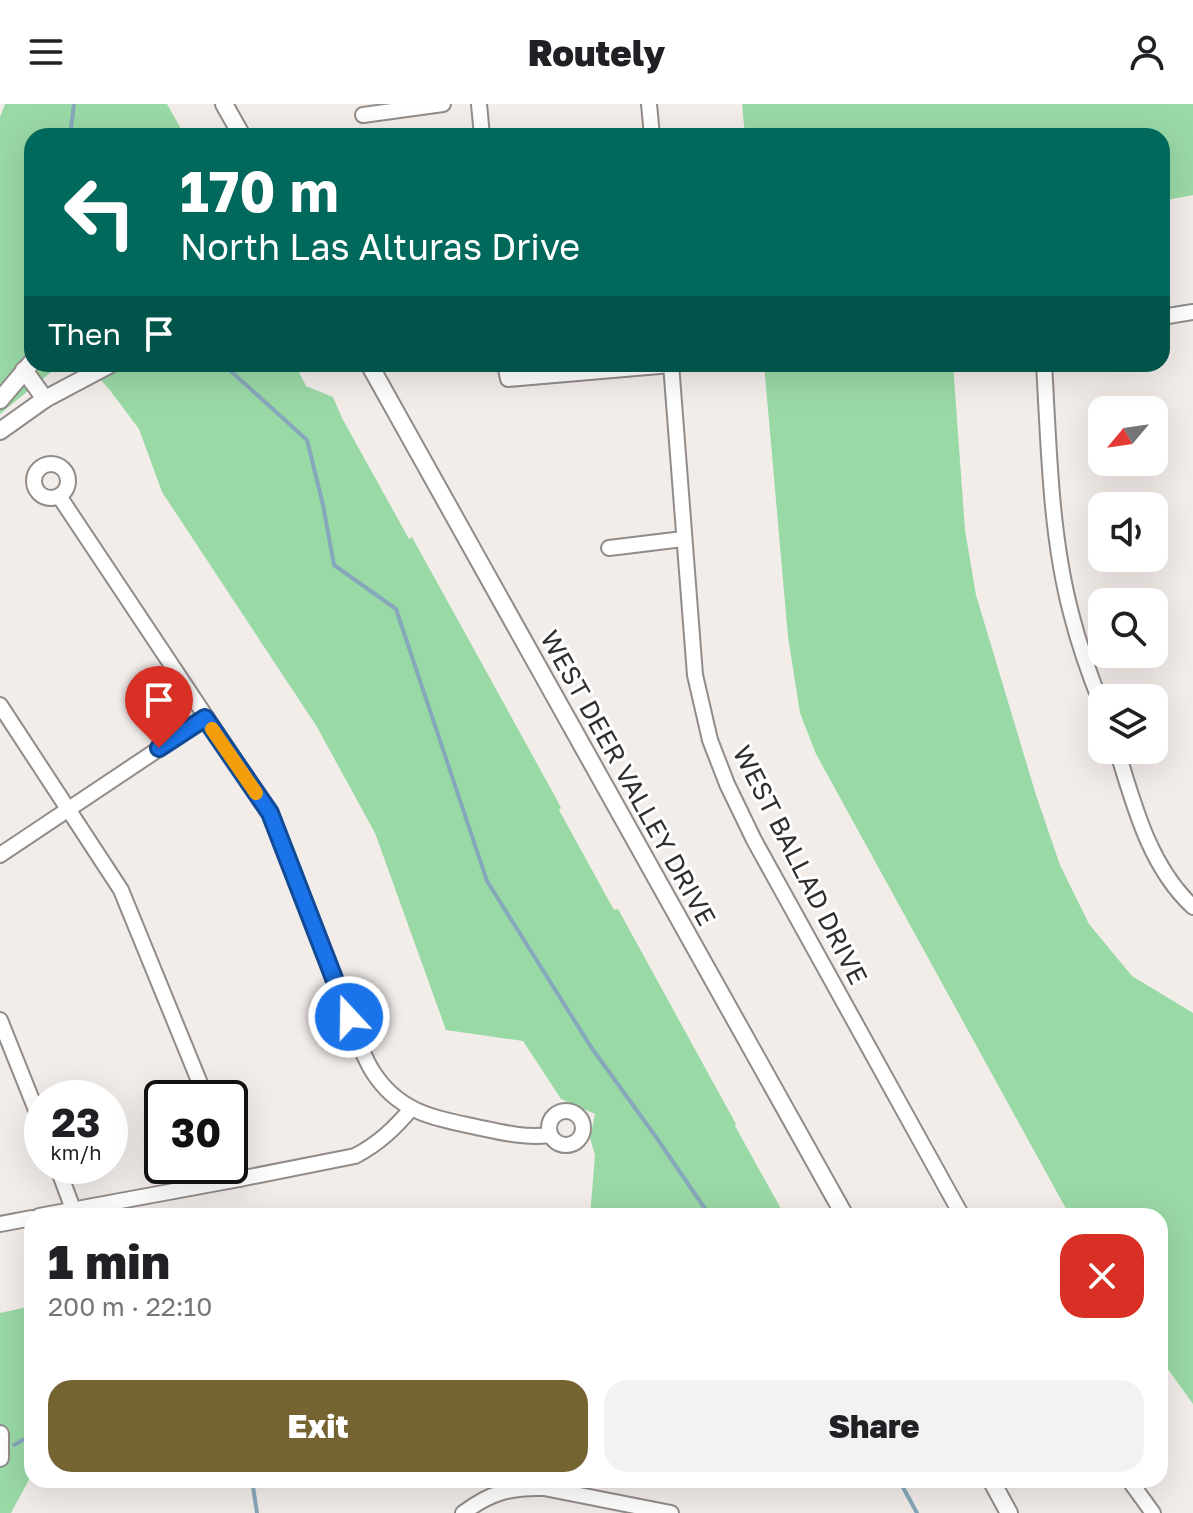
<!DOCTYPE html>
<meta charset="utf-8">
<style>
body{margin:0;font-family:"Golos Text",sans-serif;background:#f2f2f2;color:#202124;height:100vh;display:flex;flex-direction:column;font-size:30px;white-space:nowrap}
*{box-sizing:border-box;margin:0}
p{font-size:26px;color:#757577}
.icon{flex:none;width:44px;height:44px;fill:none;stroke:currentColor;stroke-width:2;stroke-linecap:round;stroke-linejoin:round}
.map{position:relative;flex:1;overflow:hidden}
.details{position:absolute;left:24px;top:1104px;width:1144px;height:280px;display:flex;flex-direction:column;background:#fff;border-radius:24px;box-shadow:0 8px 32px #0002}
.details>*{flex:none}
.banner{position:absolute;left:24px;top:24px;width:1146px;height:244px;border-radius:24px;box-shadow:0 8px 32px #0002;background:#00695c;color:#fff;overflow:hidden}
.needle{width:52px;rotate:241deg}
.buttons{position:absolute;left:1088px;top:292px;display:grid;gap:16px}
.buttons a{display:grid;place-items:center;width:80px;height:80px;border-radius:16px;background:#fff;box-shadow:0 8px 32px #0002;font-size:40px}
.speed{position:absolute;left:24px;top:976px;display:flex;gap:16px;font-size:40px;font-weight:700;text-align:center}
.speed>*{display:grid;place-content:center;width:104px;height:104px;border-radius:50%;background:#fff;box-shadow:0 8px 32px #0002;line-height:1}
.speed small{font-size:20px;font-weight:400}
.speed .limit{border:4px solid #111;border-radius:12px;background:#fff;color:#111}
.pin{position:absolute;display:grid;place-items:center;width:68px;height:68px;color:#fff;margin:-82px -34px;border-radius:50% 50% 50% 0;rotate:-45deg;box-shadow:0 0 8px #0007}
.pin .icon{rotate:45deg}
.me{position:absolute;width:88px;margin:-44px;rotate:339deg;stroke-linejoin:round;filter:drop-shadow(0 0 6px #0008)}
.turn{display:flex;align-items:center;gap:28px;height:168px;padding:0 24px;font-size:36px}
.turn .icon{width:104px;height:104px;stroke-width:2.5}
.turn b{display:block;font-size:56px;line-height:68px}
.then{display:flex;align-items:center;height:76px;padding:0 24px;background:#0003;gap:16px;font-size:30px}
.round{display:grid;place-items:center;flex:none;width:84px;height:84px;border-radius:24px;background:#f2f2f2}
.summary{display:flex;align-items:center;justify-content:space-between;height:136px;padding:0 24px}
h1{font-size:48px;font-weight:800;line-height:60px}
.action{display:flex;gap:16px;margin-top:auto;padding:16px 24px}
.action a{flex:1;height:92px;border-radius:24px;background:#756432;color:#fff;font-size:32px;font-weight:800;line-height:92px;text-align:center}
.action a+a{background:#f2f2f2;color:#202124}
header{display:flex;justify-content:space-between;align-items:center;height:104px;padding:0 24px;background:#fff;font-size:36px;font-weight:800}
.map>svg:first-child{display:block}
.green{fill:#99d9a6}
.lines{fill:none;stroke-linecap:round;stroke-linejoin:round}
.stream{stroke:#86a8ba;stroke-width:4}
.minor-casing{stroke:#928c89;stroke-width:18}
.tertiary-casing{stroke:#928c89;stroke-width:20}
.minor{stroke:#fff;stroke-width:14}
.tertiary{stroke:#fff;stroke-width:16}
.route-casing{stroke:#114b97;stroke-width:20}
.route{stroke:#1a73e8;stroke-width:14}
.slow{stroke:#f59e0b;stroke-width:14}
.labels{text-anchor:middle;stroke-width:6;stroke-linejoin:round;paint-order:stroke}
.street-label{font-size:26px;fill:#312e2d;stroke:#fff}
</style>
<header><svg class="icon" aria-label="menu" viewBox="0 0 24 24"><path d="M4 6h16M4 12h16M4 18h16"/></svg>Routely<svg class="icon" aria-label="person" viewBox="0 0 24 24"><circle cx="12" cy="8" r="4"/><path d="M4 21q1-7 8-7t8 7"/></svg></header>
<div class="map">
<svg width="1193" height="1409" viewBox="0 0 1193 1409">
<rect width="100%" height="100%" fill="#f3edea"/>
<g class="green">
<polygon points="5,0 167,0 185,32 32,32 32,260 61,260 0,310 0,13"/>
<polygon points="742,0 1193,0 1193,91 1162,97 1162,32 745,32"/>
<polygon points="86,260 295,260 306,282 333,293 342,314 409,435 412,433 556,694 561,704 559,706 614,806 618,805 736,1020 735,1022 785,1112 590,1112 595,1051 590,1034 595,1010 561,995 523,937 446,926 375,729 317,623 162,388 139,325 109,285"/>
<polygon points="764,260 953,260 965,426 976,491 1036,691 1060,761 1089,820 1132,872 1193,909 1193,1300 1160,1254 1160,1112 1070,1112 816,650 800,609 788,533"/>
<polygon points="425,1105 478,1105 497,1112 411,1112"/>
<polygon points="32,1202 32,1370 11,1409 0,1409 0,1209"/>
</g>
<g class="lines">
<g class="stream">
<polyline points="70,32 74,0"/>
<polyline points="223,260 307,336 323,401 334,461 396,505 487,777 591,943 656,1033 710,1112"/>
<polyline points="14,1341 32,1331"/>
<polyline points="252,1376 257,1409"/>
<polyline points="899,1376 917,1409"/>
</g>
<defs>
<g id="minor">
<polyline points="479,0 482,32"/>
<polyline points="649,0 652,32"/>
<polyline points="363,11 443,0"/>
<polyline points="1162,213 1193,208"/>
<polyline points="505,260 508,275 671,261"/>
<polyline points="671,260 695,571 710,636 727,680 754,736 962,1112"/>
<path d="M1044 260C1049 343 1050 429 1071 509 1079 541 1090 572 1102 602"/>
<circle cx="51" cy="377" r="17"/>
<path d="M59 392 270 709 359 939C363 948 367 959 373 968 400 1010 436 1014 481 1024 504 1029 526 1034 550 1031"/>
<polyline points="609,444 683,435"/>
<polyline points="0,601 121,786 206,994"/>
<path d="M1117 646C1134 701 1149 762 1193 803"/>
<polyline points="0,751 205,614"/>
<polyline points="0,916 42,1021"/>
<circle cx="566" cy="1024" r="17"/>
<polyline points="230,1054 239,1075"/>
<polyline points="57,1062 73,1105"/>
<path d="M39 1112 239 1075 355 1052C378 1040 394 1025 411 1005"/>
<polyline points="0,1120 32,1114"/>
<polyline points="1129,1376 1153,1409"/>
<path d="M463 1409C490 1389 510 1383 544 1384L671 1409"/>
</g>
<g id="tertiary">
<polyline points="224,0 242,32"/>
<polyline points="369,260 845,1112"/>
<polyline points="24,266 45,295"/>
<polyline points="0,296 32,258"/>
<polyline points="0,327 45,295 111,260"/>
<polyline points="0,1330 0,1354"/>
<polyline points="991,1376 1009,1409"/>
</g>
</defs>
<use href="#minor" class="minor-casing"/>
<use href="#tertiary" class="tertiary-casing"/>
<use href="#minor" class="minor"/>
<use href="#tertiary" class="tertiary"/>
</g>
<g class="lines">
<defs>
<polyline id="route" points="159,644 205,614 270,709 349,913"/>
</defs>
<use href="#route" class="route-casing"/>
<use href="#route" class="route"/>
<polyline class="slow" points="212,625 256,689"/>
</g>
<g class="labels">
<g class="street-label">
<text transform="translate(628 674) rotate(61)" y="9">WEST DEER VALLEY DRIVE</text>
<text transform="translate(800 761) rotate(63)" y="9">WEST BALLAD DRIVE</text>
</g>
</g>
</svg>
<div class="buttons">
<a><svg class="needle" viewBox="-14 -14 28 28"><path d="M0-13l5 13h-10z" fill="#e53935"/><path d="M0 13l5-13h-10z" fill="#757577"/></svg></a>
<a><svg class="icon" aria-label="sound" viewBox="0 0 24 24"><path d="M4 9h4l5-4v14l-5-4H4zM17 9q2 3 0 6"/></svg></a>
<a><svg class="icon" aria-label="search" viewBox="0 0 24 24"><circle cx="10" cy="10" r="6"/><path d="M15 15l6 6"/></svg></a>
<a><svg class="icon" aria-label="layers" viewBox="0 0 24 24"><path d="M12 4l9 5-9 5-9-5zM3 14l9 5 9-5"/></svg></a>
</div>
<div class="speed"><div>23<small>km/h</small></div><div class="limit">30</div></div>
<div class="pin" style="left:159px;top:644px;background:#d93025"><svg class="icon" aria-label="arrive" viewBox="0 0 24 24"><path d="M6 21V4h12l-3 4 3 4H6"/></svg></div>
<svg class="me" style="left:349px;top:913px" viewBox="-20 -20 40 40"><circle r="17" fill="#1a73e8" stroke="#fff" stroke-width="3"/><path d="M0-11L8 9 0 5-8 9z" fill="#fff"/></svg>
<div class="banner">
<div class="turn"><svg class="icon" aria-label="left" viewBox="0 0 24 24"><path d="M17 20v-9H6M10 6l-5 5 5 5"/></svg><div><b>170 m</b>North Las Alturas Drive</div></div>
<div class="then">Then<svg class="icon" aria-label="arrive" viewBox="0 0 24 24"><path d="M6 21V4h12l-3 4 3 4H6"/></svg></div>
</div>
<section class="details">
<div class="summary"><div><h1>1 min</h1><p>200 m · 22:10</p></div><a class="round" style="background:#d93025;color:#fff"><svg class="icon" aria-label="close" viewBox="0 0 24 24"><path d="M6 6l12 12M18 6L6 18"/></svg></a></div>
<div class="action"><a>Exit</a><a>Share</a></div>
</section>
</div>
